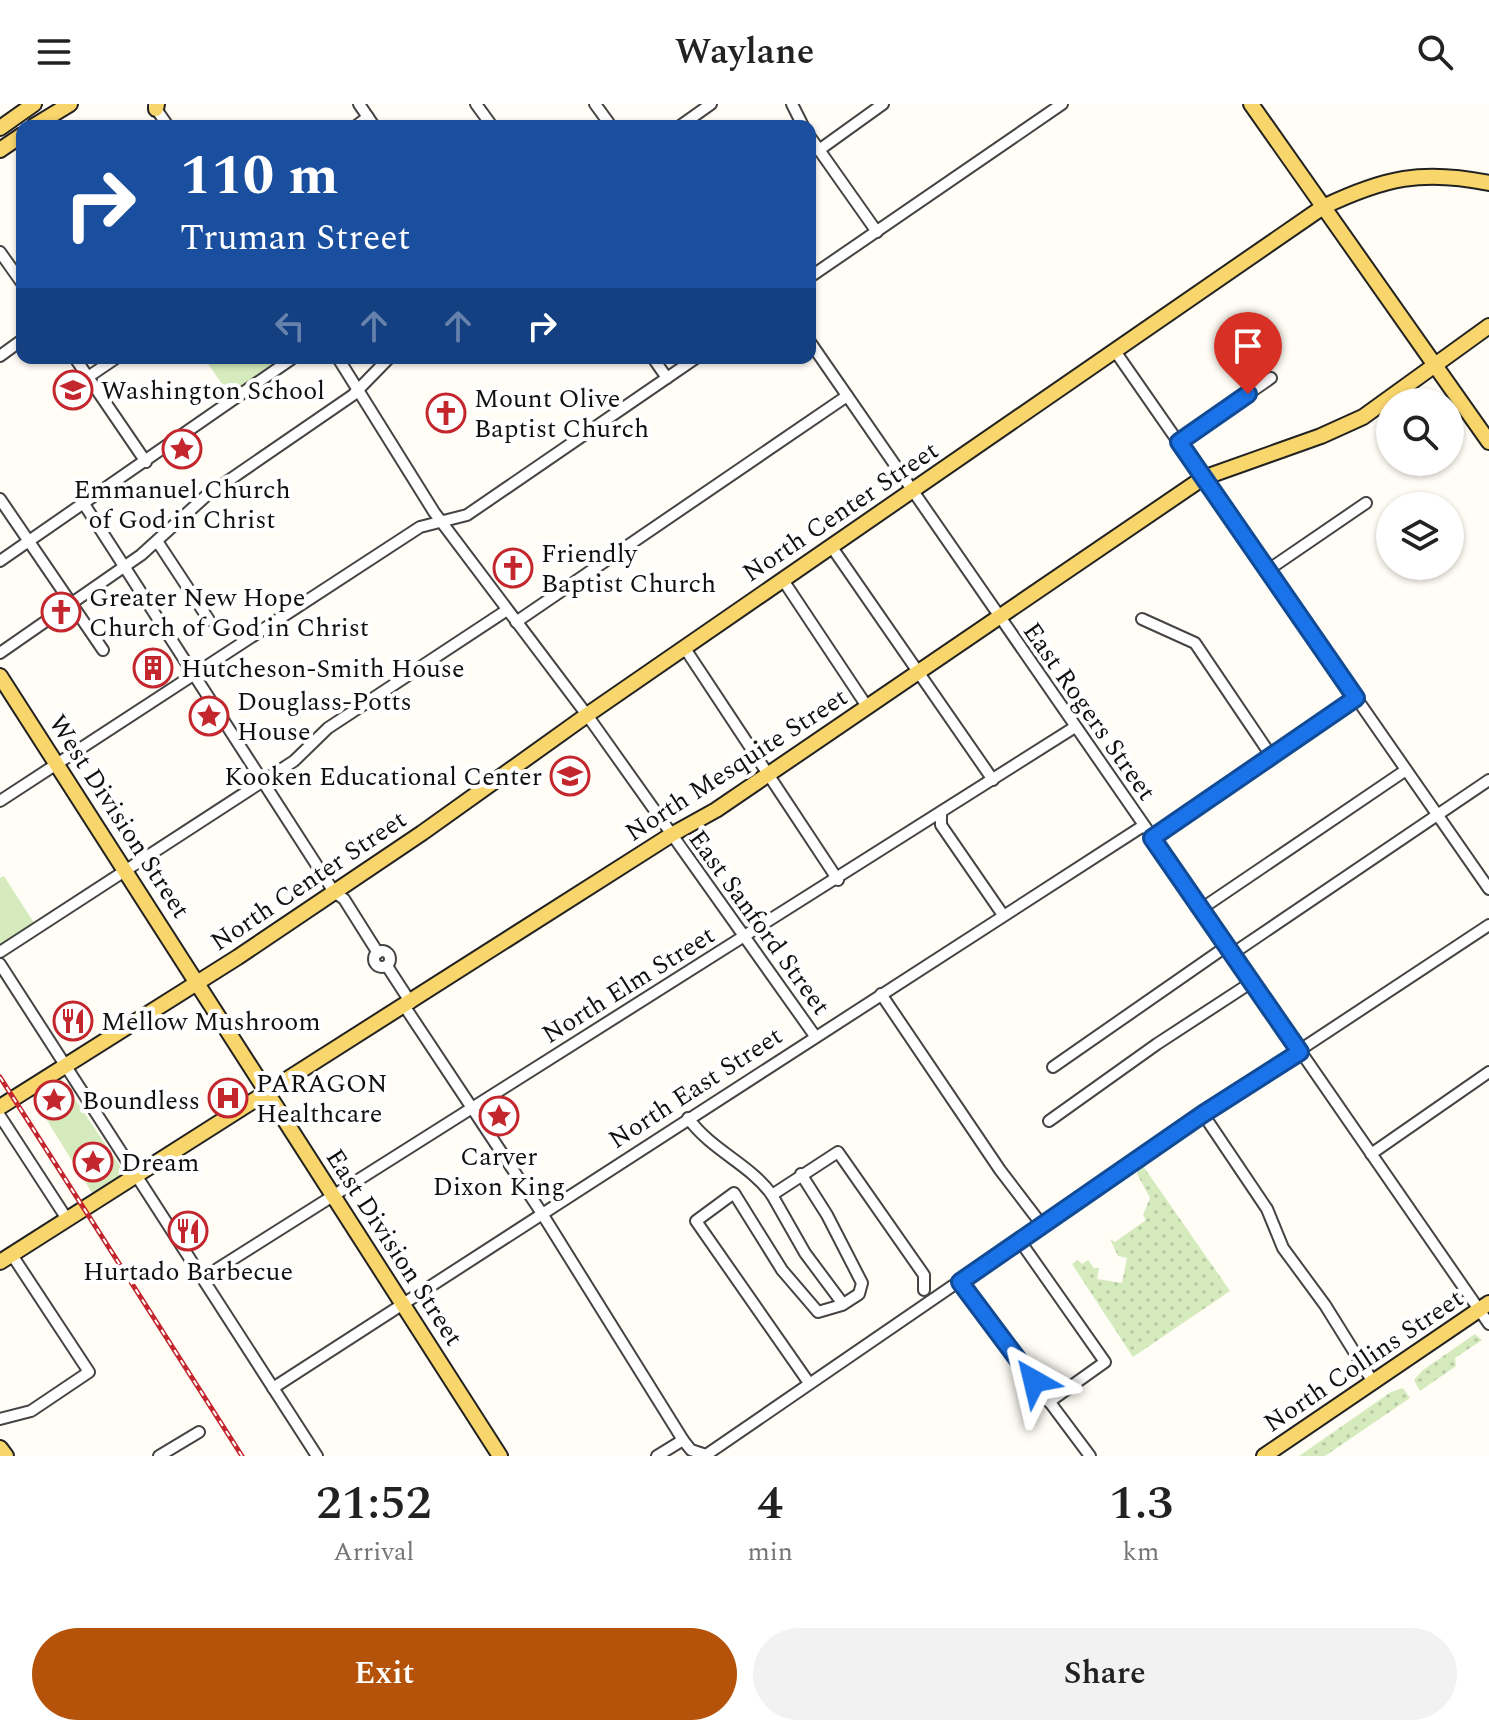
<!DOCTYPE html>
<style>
body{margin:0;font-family:Spectral,serif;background:#f2f2f2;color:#222;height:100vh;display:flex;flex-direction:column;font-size:30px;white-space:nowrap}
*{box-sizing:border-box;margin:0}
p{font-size:26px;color:#767676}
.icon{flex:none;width:44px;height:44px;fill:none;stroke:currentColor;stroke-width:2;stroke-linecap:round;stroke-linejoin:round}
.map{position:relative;height:1352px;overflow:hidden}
.sheet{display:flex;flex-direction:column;background:#fff;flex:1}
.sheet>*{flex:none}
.top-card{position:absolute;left:16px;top:16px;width:800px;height:244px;border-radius:16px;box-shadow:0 2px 6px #0004;background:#1a4fa0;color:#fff;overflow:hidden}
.controls{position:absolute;left:1376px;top:284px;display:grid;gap:16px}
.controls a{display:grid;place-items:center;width:88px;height:88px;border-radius:50%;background:#fff;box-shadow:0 2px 6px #0004;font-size:40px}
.pin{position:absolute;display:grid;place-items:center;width:68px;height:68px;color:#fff;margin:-82px -34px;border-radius:50% 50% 50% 0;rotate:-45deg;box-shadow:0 0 8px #0007}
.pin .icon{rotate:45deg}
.me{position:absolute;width:88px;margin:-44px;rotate:323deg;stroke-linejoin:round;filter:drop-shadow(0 0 6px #0008)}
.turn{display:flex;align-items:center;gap:28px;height:168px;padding:0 32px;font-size:36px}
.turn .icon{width:104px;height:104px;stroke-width:2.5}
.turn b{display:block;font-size:56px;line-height:68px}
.lanes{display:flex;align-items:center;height:76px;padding:0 32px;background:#0003;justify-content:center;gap:40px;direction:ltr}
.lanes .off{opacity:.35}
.eta{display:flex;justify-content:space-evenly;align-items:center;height:136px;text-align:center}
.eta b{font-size:48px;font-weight:600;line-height:56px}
.action{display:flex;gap:16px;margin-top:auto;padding:16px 32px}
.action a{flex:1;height:92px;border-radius:48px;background:#b45309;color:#fff;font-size:32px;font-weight:600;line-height:92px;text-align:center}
.action a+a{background:#f2f2f2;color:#222}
header{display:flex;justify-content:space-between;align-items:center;height:104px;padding:0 32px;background:#fff;font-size:36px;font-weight:600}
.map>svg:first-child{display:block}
.grass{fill:url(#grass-dots)}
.park{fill:#d5ebbd}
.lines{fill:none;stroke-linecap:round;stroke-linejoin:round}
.minor-casing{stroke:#444;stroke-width:14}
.major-casing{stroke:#222;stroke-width:18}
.minor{stroke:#fff;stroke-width:10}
.major{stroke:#f9d66b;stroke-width:14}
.rail-casing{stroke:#c4262e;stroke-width:5}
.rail{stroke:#fff;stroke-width:2;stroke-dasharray:6;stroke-linecap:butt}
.route-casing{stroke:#114b97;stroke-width:20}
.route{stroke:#1a73e8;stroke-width:14}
.labels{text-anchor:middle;stroke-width:8;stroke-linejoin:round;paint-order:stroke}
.poi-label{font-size:26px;fill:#111;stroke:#fff;text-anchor:start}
.street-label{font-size:26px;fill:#111;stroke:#fff}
</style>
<header><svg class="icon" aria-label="menu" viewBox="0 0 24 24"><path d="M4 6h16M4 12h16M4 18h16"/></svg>Waylane<svg class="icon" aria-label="search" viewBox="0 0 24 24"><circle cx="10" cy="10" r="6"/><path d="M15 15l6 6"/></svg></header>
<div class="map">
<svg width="1489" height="1352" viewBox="0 0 1489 1352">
<defs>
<pattern id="grass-dots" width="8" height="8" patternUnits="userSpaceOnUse" patternTransform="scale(2)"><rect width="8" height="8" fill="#d5ebbd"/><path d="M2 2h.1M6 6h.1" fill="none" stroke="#b6c8a1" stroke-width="1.8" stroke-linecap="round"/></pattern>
</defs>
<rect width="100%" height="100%" fill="#fffdf5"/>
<g class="grass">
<polygon points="1141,1059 1230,1187 1133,1253 1072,1160 1078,1156 1082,1160 1088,1156 1094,1164 1099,1164 1097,1175 1122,1179 1127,1154 1118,1152 1110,1135 1115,1138 1146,1116 1143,1111 1150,1094 1137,1070"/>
<polygon points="1475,1230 1482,1236 1455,1254 1456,1262 1420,1287 1414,1276 1423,1266"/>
<polygon points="1403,1284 1410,1294 1325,1352 1299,1352 1391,1288"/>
</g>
<g class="park">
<polygon points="204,254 287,254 231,293"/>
<polygon points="4,772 34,819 0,841 0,774"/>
<polygon points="60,973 122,1065 118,1073 92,1089 30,989"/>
</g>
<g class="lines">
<defs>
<g id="minor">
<polyline points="359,0 374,22"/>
<polyline points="476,0 492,22"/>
<polyline points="595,0 611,22"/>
<polyline points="792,0 803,22"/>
<polyline points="154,2 168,22"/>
<polyline points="356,22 368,13"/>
<polyline points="680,22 711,0"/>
<polyline points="810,33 877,128"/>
<polyline points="819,46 883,0"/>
<polyline points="0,148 22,179"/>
<polyline points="810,173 1062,0"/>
<polyline points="810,238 1489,1220"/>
<polyline points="1115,247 1489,785"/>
<polyline points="0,252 22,236"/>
<polyline points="75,254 146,358"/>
<polyline points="338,254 434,408 587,611 815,932"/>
<polyline points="653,254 667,274"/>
<polyline points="88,273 116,254"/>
<polyline points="1179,338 1271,274"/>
<polyline points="0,395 103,546"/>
<polyline points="84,400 334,788 344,795 378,849"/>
<polyline points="157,437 209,516"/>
<polyline points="831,442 993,676"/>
<polyline points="0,457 293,254"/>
<polyline points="1268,466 1366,399"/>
<polyline points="783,476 868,604"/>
<polyline points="1142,515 1195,539 1272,653"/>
<polyline points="516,518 847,292"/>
<polyline points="684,543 838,776"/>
<polyline points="0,549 141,451 206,392 353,291 389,254"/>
<polyline points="0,697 420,423 467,411 696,254"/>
<polyline points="941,708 941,721 1003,811"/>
<polyline points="1152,734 1356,594"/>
<polyline points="1201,805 1406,666"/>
<circle cx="382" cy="855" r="8"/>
<polyline points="0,848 294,657 328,624 507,506"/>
<polyline points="1232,850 1489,676"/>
<polyline points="0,860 317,1352"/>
<polyline points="387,862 411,899"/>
<polyline points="881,890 1000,1066 1042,1121"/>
<polyline points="405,903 541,1108 683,1336 691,1346 706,1351 1203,1010 1489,821"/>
<polyline points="1053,963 1227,842"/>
<polyline points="1203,1010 1267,1105 1283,1144 1325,1201 1373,1278"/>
<polyline points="0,1012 67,1115"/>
<path d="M688 1014C712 1047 750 1060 772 1091L838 1048 924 1171V1186"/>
<polyline points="1049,1017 1157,940 1252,878"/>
<polyline points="1371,1050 1489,968"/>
<polyline points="801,1070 827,1111 862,1179 859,1190 842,1201 818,1208 782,1166 734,1089 696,1117 809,1279"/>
<polyline points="772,1091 805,1149 843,1200"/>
<polyline points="1020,1137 1105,1258 1049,1298"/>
<polyline points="203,1174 1075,623"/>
<polyline points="960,1178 1090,1352"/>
<polyline points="273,1284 1143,722"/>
<polyline points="0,1315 31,1307 89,1268 12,1151"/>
<polyline points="159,1352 199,1328"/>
<polyline points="657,1352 683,1336"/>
</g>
<g id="major">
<polyline points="1251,0 1489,338"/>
<polyline points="156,5 157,0"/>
<polyline points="34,22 70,0"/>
<polyline points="0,24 34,0"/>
<polyline points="0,46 22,31"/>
<polyline points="0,572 500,1352"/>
<path d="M0 1003 238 853 422 729 587 611 1323 103C1384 74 1422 65 1489 79"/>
<polyline points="0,1158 671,731 716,706 1203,374 1321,332 1363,313 1489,222"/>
<polyline points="0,1344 6,1352"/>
<polyline points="1264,1352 1489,1199"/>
</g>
</defs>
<use href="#minor" class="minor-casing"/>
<use href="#major" class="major-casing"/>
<use href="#minor" class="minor"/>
<use href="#major" class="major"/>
<defs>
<polyline id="rail" points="0,973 242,1352"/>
</defs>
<use href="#rail" class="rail-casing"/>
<use href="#rail" class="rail"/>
</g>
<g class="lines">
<defs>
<polyline id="route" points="1034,1277 960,1178 1203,1010 1300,948 1152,734 1356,594 1179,338 1248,290"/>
</defs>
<use href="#route" class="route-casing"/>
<use href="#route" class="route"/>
</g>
<defs>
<symbol id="school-ring" viewBox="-11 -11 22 22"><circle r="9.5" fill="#fff" stroke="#c4262e" stroke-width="1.5"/><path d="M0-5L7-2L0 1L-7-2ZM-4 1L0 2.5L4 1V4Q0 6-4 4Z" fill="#c4262e"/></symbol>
<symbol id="church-ring" viewBox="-11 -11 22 22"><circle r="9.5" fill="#fff" stroke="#c4262e" stroke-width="1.5"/><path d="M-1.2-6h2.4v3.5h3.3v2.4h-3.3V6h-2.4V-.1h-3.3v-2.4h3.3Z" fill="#c4262e"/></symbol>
<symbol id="sight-ring" viewBox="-11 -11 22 22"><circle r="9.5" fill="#fff" stroke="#c4262e" stroke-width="1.5"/><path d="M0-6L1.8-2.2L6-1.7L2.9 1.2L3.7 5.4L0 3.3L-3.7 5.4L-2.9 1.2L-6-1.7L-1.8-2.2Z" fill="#c4262e"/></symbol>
<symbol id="building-ring" viewBox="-11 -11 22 22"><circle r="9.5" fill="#fff" stroke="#c4262e" stroke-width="1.5"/><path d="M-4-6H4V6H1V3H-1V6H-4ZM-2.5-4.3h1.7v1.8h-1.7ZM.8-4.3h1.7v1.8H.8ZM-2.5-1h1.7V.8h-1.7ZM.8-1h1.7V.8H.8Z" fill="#c4262e"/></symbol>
<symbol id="restaurant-ring" viewBox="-11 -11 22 22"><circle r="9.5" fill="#fff" stroke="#c4262e" stroke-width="1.5"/><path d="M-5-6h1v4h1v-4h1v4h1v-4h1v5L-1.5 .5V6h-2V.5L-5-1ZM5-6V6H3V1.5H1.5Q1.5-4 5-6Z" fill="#c4262e"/></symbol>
<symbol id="hospital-ring" viewBox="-11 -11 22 22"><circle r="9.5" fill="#fff" stroke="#c4262e" stroke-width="1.5"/><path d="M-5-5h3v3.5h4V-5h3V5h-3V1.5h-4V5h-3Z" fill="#c4262e"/></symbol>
</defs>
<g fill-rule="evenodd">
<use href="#school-ring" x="51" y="264" width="44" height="44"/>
<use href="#church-ring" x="424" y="287" width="44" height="44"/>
<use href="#sight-ring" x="160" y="323" width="44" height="44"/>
<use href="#church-ring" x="491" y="442" width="44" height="44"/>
<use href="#church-ring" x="39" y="486" width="44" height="44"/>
<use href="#building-ring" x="131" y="542" width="44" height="44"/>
<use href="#sight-ring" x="187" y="590" width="44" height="44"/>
<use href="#school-ring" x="548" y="650" width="44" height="44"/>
<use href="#restaurant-ring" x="51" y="895" width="44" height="44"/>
<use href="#hospital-ring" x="206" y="972" width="44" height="44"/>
<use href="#sight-ring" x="32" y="974" width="44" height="44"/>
<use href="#sight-ring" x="477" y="990" width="44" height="44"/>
<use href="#sight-ring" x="71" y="1036" width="44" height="44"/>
<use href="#restaurant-ring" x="166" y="1105" width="44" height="44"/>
</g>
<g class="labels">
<g class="poi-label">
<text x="101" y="295">Washington School</text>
<text x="474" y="303">Mount Olive<tspan x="474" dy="30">Baptist Church</tspan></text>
<text x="182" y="394" text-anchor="middle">Emmanuel Church<tspan x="182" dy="30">of God in Christ</tspan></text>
<text x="541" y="458">Friendly<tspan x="541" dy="30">Baptist Church</tspan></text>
<text x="89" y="502">Greater New Hope<tspan x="89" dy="30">Church of God in Christ</tspan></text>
<text x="181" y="573">Hutcheson-Smith House</text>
<text x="237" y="606">Douglass-Potts<tspan x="237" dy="30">House</tspan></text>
<text x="542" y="681" text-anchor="end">Kooken Educational Center</text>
<text x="101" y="926">Mellow Mushroom</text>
<text x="256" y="988">PARAGON<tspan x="256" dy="30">Healthcare</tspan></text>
<text x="82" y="1005">Boundless</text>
<text x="499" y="1061" text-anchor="middle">Carver<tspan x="499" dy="30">Dixon King</tspan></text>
<text x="121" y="1067">Dream</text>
<text x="188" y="1176" text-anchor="middle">Hurtado Barbecue</text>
</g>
<g class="street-label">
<text transform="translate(840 407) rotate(-34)" y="9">North Center Street</text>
<text transform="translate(1090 607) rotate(55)" y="9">East Rogers Street</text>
<text transform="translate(736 660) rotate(-33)" y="9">North Mesquite Street</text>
<text transform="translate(120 712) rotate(57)" y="9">West Division Street</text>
<text transform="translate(308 776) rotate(-34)" y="9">North Center Street</text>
<text transform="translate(760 818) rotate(54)" y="9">East Sanford Street</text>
<text transform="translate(628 880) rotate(-32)" y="9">North Elm Street</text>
<text transform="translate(695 983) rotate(-33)" y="9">North East Street</text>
<text transform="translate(395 1143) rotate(57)" y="9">East Division Street</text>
<text transform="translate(1363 1256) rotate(-34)" y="9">North Collins Street</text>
</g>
</g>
</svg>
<div class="controls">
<a><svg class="icon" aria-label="search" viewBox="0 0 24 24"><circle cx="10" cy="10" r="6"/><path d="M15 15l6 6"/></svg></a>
<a><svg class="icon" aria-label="layers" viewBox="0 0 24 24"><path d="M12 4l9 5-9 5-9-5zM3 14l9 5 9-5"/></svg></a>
</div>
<div class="pin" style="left:1248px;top:290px;background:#d93025"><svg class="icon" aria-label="arrive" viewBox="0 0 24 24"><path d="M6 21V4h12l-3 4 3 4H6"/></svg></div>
<svg class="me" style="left:1034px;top:1277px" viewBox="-20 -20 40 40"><path d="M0-17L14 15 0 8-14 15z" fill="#1a73e8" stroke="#fff" stroke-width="4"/></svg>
<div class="top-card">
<div class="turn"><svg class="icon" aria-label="right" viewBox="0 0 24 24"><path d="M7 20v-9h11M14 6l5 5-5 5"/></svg><div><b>110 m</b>Truman Street</div></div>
<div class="lanes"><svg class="icon off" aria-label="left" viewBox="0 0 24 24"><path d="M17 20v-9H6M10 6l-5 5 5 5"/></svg><svg class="icon off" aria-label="ahead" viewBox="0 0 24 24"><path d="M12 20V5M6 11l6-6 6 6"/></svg><svg class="icon off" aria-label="ahead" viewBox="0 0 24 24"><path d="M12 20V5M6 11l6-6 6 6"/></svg><svg class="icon" aria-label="right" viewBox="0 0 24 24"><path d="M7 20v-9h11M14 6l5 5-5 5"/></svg></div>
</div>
</div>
<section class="sheet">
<div class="eta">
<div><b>21:52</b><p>Arrival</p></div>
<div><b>4</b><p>min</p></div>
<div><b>1.3</b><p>km</p></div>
</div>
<div class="action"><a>Exit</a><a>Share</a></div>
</section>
